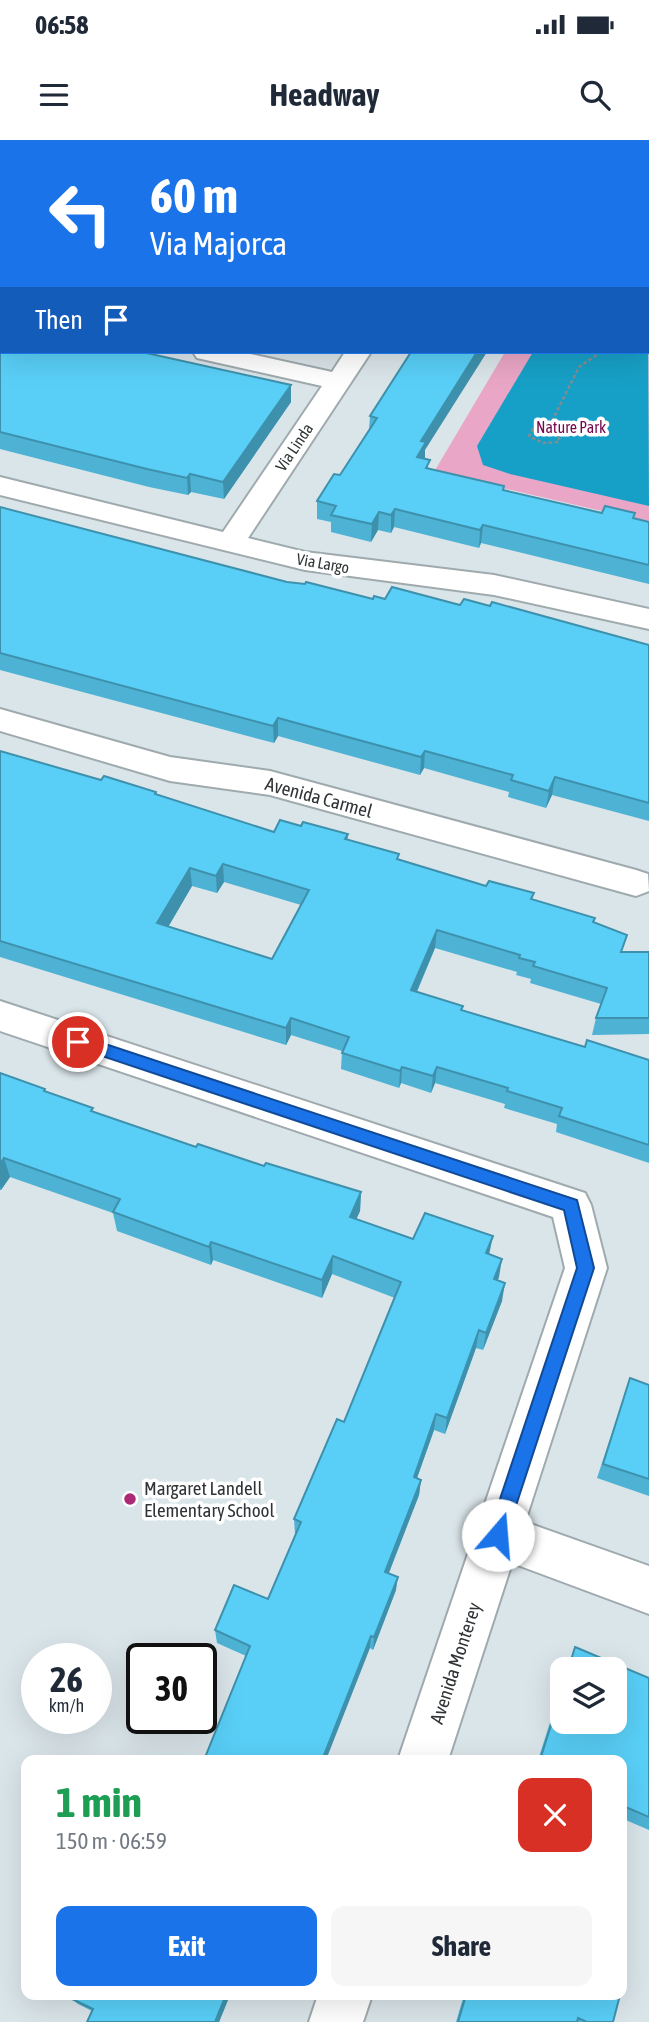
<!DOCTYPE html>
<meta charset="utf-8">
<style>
body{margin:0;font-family:"Asap Condensed",sans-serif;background:#f6f6f7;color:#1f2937;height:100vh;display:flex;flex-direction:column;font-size:26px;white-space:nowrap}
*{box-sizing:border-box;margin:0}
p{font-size:23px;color:#747a83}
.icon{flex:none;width:38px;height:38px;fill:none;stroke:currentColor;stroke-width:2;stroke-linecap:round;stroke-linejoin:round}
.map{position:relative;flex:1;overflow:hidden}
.details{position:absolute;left:21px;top:1615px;width:606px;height:245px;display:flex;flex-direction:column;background:#fff;border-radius:14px;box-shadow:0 7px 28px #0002}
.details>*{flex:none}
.guide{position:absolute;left:0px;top:0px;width:649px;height:214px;box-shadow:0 7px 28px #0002;background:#1a73e8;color:#fff;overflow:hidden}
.buttons{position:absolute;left:550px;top:1517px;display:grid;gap:14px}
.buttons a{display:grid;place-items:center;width:77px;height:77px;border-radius:14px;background:#fff;box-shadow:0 7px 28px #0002;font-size:35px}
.speed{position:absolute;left:21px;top:1503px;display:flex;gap:14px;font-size:35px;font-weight:700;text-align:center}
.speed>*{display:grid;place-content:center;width:91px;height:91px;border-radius:50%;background:#fff;box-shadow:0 7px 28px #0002;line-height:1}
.speed small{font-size:18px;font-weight:400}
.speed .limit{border:4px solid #111;border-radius:10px;background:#fff;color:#111}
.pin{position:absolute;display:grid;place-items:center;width:60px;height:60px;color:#fff;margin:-30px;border:4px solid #fff;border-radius:50%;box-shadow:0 2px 7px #0007}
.me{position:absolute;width:77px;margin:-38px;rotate:18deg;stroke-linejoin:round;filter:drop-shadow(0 0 5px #0008)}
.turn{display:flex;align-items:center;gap:24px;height:147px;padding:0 35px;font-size:32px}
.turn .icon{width:91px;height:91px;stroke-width:2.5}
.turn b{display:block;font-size:49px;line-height:60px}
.then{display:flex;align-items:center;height:66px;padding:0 35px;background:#0003;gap:14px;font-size:26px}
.round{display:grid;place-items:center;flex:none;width:74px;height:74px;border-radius:14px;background:#f6f6f7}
.overview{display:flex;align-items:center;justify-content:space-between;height:119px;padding:0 35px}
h1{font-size:42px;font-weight:700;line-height:52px;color:#1e9e55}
.cta{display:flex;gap:14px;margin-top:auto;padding:14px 35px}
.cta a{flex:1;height:80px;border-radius:14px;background:#1a73e8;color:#fff;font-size:28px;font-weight:700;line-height:80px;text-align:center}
.cta a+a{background:#f6f6f7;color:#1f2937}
.status{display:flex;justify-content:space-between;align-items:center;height:49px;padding:0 35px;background:#fff;direction:ltr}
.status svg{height:19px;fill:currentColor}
header{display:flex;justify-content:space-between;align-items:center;height:91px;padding:0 35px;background:#fff;font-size:32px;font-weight:700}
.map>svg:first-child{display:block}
.green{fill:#eaa6c6}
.water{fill:#17a0c7}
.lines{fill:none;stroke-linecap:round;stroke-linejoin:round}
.minor-casing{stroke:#9faaae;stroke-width:4}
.major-casing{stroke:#9d7288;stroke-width:4}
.path{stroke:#858c90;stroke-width:2.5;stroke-dasharray:3.5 2.5;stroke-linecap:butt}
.minor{fill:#fff;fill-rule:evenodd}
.major{fill:#e8bed2;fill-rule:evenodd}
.wall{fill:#4db2d4;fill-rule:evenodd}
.shaded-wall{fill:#3e91ad}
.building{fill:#59cff7;stroke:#3e91ad;stroke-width:2;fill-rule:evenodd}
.route{fill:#1a73e8;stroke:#114b97;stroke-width:2}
.poi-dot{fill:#ab2975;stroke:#fff;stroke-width:2.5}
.labels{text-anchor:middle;stroke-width:7;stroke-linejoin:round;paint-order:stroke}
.far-park-label{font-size:16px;fill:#74084c;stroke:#fff}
.far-street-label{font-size:16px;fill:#303436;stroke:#fff}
.street-label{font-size:19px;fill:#303436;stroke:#fff}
.poi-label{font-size:19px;fill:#303436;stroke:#fff;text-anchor:start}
</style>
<div class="status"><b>06:58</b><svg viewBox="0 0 49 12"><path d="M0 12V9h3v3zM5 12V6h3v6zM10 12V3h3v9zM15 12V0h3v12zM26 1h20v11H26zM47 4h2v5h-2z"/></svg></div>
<header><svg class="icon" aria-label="menu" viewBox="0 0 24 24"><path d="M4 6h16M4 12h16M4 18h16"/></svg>Headway<svg class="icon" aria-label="search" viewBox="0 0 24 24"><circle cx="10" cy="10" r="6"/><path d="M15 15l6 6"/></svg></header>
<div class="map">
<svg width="649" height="1882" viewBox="0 0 649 1882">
<rect width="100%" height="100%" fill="#dae5ea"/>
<polygon class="green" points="648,150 649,382 434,332 505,212 648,212"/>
<polygon class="water" points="648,180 649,366 510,334 483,325 477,306 533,212 648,212"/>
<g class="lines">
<defs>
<g id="minor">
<polygon points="466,0 490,0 491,2 467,2"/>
<rect x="0" y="158" width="2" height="16"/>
<polygon points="193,212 241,212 332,232 345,212 371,212 248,398 305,412 494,435 649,469 649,489 494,455 305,430 0,355 0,337 223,392 322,246 197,218"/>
<polygon points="0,569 170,617 270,631 636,730 648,734 649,751 636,756 270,655 170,641 0,591"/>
<polygon points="0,861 585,1053 591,1065 607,1128 525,1382 649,1426 649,1474 512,1423 448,1620 398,1620 565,1128 553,1077 0,891"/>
<polygon points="318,1855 372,1855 363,1882 309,1882"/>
</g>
<g id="major">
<polygon points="339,0 364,0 365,2 340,2"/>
<polygon points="402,0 427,0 428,2 403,2"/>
<rect x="648" y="93" width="1" height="14"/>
<rect x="648" y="122" width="1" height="14"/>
</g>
</defs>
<use href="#minor" class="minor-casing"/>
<use href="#major" class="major-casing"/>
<g class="path">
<polyline points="643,212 649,213"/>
<polygon points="552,281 559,291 559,302 543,303 529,296 534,287"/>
<polyline points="552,281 579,227 601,212"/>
</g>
<use href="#minor" class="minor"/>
<use href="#major" class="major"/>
</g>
<g class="wall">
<polygon points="159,0 180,0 179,2 168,2"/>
<polygon points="224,0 318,0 322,2 224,2"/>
<polygon points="525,0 649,0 649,46 648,47 648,2 530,2"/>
<polygon points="2,2 2,137 0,136 0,3"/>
<polygon points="0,180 291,245 291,262 224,359 191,352 188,355 149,347 0,309"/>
<polygon points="411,212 425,310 425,319 429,329 504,346 504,350 602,373 635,373 634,378 649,382 649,444 481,403 479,408 394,387 391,393 378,390 371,402 331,392 331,382 317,379 317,361 340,335 369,290 370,276"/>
<polygon points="0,367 287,442 373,459 385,459 460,465 620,498 649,505 649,681 552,655 546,668 508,657 509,652 424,628 420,635 278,596 274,603 0,530"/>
<path d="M0 611 76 633 157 654 274 692 301 686 348 694V700L399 720 595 778 594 782 623 812H649V894L592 895 596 878 601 864 530 843 531 839 516 835 517 832 435 808 417 852 463 870 585 907 649 920V1023L556 992 557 984 504 968 505 964 435 943 431 953 401 943 399 948 341 929 342 911 291 895 286 905 0 817ZM224 742 301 765 272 819 168 787 192 746 217 753Z"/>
<polygon points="0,933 93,972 196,1007 361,1052 360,1071 356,1079 413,1099 489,1114 499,1137 497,1140 502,1161 483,1210 476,1208 445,1294 434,1290 417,1338 421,1340 419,1355 389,1433 396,1450 373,1510 370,1508 246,1516 217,1503 215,1490 268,1459 296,1394 295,1394 294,1379 344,1282 395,1158 332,1134 322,1158 213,1120 211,1125 117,1091 113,1073 10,1037 1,1050 0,1050"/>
<polygon points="630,1238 649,1245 649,1356 597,1338"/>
<polygon points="575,1507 649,1538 649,1690 621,1678 621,1620 538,1620 562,1545 562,1582 614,1530 567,1530"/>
<polygon points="74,1855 230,1855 219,1882 87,1882 92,1871 78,1864 72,1859"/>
<polygon points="464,1855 620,1855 613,1882 456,1882"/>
</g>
<g class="shaded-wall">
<polygon points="94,0 112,0 111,2 92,2"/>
<polygon points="649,29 649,46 648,47 648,30"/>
<polygon points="477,212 487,212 425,310 425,319 417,317 421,301"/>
<polygon points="291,245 291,262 224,359 223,342"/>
<polygon points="190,334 191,352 188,355 187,338"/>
<polygon points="395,369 394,387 391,393 391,375"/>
<polygon points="379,372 378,390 371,402 372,384"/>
<polygon points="483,385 481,403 479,408 480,390"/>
<polygon points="278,578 278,596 274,603 273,586"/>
<polygon points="425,611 424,628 420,635 421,617"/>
<polygon points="555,637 552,655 546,668 549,651"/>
<polygon points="223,724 224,742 217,753 216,736"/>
<polygon points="190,728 192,746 160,801 157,783"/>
<polygon points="437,790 435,808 410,867 411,850"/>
<polygon points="291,878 291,895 286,905 286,888"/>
<polygon points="402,927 401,943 399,948 400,931"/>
<polygon points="437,927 435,943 431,953 433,936"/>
<polygon points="4,1018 10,1037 1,1050 0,1046 0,1024"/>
<polygon points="361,1052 360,1071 349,1096 350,1077"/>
<polygon points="493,1096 489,1115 486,1113"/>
<polygon points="211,1102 213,1120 211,1125 209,1107"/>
<polygon points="333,1116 332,1134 322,1158 322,1140"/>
<polygon points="502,1119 499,1137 491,1157 494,1139"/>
<polygon points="505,1143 502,1161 483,1210 486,1193"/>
<polygon points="479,1190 476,1208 445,1294 447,1278"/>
<polygon points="436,1274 434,1290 412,1352 414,1337"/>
<polygon points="421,1340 419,1355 384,1445 385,1432"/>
<polygon points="398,1437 396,1450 373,1510 374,1497"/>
<polygon points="371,1496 370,1508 326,1620 322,1620"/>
<polygon points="226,1855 230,1855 219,1882 215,1882"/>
</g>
<g class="building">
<polygon points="4,0 94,0 92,2 2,2"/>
<polygon points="244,0 318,0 322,2 247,2"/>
<polygon points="542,0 649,0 649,29 648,30 648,2 546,2"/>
<polygon points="2,2 2,120 0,120 0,3"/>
<polygon points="0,180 2,180 2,212 142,212 291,245 223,342 190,334 187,338 147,329 0,292"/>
<polygon points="411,212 477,212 421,301 426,302 417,317 430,320 426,328 504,346 503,350 602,373 605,366 635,373 633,378 649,382 649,425 483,385 480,390 395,369 391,375 379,372 372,384 331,375 336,366 317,361 334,334 340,335 377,278 370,276"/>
<polygon points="0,367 287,442 305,444 306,442 373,459 374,456 385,459 392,447 460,465 464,459 490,466 492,462 649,505 649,663 555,637 549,651 511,640 513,635 425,611 421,617 278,578 273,586 0,513"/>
<path d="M0 611 101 640 104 636 156 652 155 654 274 692 280 680 301 686 303 682 348 694 345 699 399 714 397 719 486 746 489 741 534 753 531 759 595 778 593 782 627 795 621 812H649V878H596L607 848 533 826 535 822 519 818 520 815 437 790 411 850 463 866 461 870 585 907 587 900 649 920V1005L559 976 562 968 507 951 508 948 437 927 433 936 402 927 400 931 342 913 349 897 291 878 286 888 0 801ZM223 724 309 750 272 819 157 783 190 728 216 736Z"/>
<polygon points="0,933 45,949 44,951 93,968 91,971 196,1007 198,1004 264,1026 266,1023 361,1052 350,1077 413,1099 425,1073 493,1096 486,1113 502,1119 494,1139 505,1143 486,1193 479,1190 447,1278 436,1274 414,1337 421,1340 385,1432 398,1437 374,1497 371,1496 322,1620 204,1620 250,1506 215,1490 234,1445 268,1459 301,1382 294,1379 337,1279 344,1282 401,1142 333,1116 322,1140 211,1102 209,1107 113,1072 120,1059 4,1018 0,1024"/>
<polygon points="630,1238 649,1245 649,1339 603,1324"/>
<polygon points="575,1507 649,1538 649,1677 621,1665 621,1620 540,1620 562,1550 562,1582 614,1582 614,1530 568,1530"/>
<polygon points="74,1855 226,1855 215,1882 87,1882 93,1869 72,1859"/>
<polygon points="466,1855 620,1855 613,1882 587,1882 578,1878 577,1882 458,1882"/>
</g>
<polygon class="route" points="78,895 577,1060 594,1128 504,1402 498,1405 491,1402 488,1395 577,1128 564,1070 72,906 70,902 72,897"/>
<circle class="poi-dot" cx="130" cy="1359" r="7"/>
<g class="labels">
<g class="far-park-label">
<text x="571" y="293">Nature Park</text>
</g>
<g class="far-street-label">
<text transform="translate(294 307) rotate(-56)" y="6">Via Linda</text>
<text transform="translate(323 423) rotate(10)" y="6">Via Largo</text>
</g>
<g class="street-label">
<text transform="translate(319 657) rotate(15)" y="7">Avenida Carmel</text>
<text transform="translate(455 1523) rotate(-72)" y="7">Avenida Monterey</text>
</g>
<g class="poi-label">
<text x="144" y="1355">Margaret Landell<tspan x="144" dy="22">Elementary School</tspan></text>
</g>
</g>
</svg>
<div class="buttons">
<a><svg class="icon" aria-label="layers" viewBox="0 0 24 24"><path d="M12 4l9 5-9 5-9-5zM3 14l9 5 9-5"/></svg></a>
</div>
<div class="speed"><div>26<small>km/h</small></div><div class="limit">30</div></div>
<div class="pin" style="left:78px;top:902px;background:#d93025"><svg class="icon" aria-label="arrive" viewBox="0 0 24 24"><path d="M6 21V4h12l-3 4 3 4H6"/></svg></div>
<svg class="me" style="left:498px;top:1395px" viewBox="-20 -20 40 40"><circle r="19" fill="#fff"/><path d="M0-13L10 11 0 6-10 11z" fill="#1a73e8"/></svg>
<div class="guide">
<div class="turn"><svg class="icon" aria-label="left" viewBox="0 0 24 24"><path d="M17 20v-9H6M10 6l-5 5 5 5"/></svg><div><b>60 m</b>Via Majorca</div></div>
<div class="then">Then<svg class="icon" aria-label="arrive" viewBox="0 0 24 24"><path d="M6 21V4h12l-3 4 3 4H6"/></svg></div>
</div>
<section class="details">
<div class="overview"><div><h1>1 min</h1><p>150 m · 06:59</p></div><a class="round" style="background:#d93025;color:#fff"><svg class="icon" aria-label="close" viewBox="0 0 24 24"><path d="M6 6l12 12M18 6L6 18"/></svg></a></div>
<div class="cta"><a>Exit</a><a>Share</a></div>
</section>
</div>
